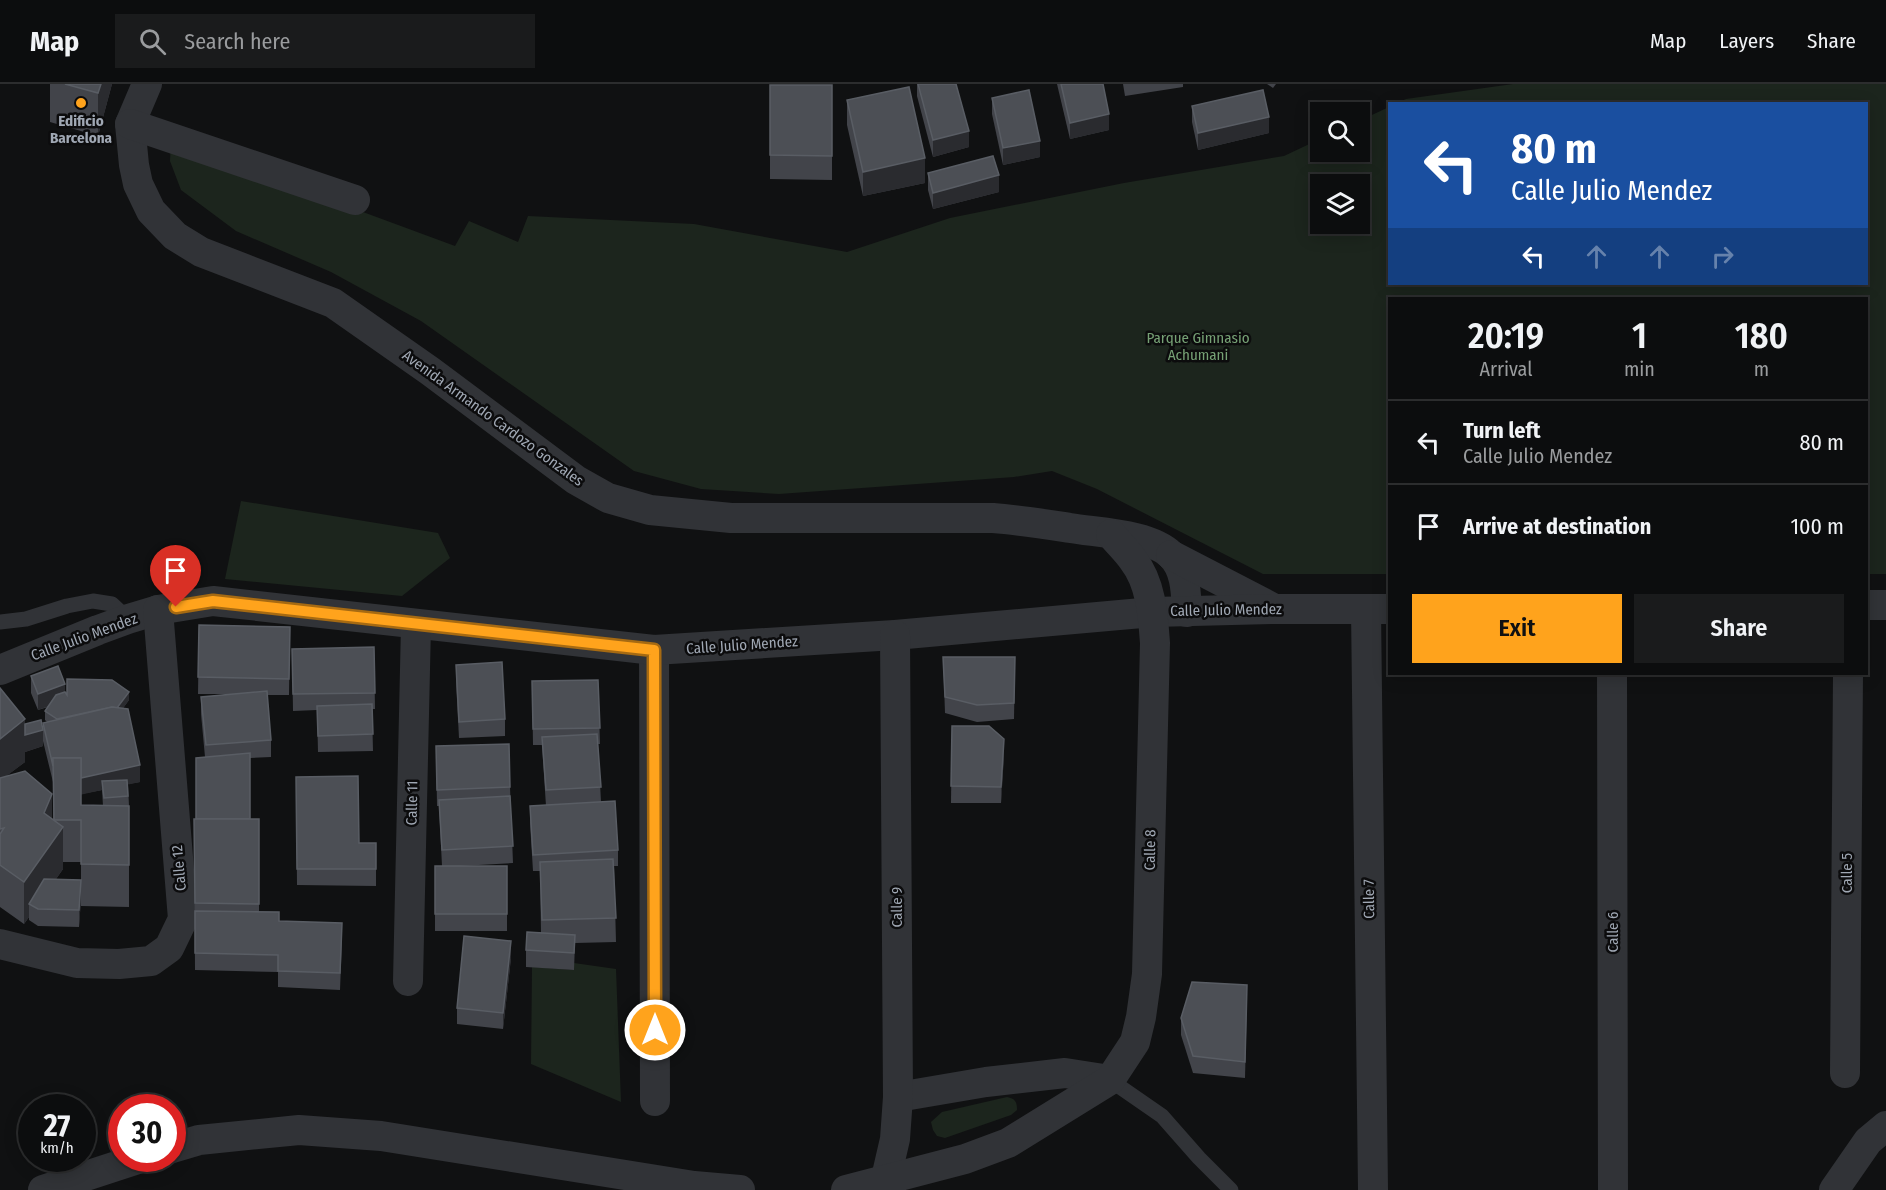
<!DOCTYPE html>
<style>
body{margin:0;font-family:"Fira Sans Condensed",sans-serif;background:#1a1b1c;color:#f1f3f6;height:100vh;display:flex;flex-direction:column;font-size:22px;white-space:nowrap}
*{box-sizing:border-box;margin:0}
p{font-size:20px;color:#9a9c9e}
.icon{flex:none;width:33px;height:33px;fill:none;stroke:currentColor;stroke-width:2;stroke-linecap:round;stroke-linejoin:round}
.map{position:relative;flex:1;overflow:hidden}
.drawer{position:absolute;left:1388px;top:213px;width:480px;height:378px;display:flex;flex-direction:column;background:#0c0d0e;border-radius:0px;box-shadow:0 3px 15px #0003,0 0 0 2px #2c2d2e}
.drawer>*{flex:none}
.guide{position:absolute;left:1388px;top:18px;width:480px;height:183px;border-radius:0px;box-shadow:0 3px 15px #0003,0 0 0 2px #2c2d2e;background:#1a4fa0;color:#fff;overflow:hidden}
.tools{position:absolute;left:1310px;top:18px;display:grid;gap:12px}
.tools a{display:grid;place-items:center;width:60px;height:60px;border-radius:0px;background:#0c0d0e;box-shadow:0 3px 15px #0003,0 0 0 2px #2c2d2e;font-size:30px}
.speed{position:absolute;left:18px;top:1010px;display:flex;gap:12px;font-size:30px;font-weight:700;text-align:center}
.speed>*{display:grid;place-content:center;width:78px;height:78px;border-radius:50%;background:#0c0d0e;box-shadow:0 3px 15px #0003,0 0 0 2px #2c2d2e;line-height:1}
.speed small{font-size:15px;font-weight:400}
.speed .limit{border:9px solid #d22;background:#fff;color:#111}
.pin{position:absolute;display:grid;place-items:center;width:51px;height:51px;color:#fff;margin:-62px -26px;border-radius:50% 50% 50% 0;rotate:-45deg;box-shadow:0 0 6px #0007}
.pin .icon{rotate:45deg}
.me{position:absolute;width:66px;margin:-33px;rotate:0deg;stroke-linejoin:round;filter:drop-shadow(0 0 4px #0008)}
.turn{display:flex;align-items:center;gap:21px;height:126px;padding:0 24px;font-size:27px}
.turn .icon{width:78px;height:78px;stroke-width:2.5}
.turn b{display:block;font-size:42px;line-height:51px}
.lanes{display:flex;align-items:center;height:57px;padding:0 24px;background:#0003;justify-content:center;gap:30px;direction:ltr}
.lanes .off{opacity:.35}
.eta{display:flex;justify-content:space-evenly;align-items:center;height:102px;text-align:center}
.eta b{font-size:36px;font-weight:600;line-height:42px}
.button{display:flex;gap:12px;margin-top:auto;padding:12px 24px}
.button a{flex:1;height:69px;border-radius:0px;background:#ffa31c;color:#111;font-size:24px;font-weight:600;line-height:69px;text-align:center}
.button a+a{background:#1a1b1c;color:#f1f3f6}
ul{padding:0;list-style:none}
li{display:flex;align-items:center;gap:18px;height:84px;padding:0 24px;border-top:2px solid #2c2d2e}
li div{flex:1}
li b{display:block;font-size:22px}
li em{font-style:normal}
header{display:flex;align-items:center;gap:36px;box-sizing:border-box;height:84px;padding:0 30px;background:#0c0d0e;border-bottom:2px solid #2c2d2e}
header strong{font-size:28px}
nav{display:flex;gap:33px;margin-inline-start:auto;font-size:21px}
.search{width:420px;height:54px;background:#1a1b1c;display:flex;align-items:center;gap:15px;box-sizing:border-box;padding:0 21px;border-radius:0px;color:#9a9c9e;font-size:22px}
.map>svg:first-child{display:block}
.green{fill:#1c251d;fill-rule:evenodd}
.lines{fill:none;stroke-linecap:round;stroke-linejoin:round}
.lane{stroke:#313337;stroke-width:15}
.street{stroke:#313337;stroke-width:30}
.wall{fill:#42444a;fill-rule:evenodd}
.shaded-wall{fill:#2a2b2f}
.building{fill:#4c4f55;stroke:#595d64;stroke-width:1.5}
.route-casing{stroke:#a66a12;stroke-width:15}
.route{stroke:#ffa31c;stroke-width:10}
.poi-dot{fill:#ffa31c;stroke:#0c0c0d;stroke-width:2}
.labels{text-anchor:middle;stroke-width:5;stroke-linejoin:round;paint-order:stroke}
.poi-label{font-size:15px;font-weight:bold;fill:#a0a8b4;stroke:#0c0c0d}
.park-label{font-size:15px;fill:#76a175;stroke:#0c0c0d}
.street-label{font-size:15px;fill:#a0a8b4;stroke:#0c0c0d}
</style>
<header>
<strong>Map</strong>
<div class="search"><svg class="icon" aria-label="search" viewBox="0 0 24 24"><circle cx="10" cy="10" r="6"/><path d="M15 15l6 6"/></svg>Search here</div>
<nav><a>Map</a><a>Layers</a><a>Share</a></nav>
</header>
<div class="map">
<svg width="1886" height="1106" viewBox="0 0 1886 1106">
<rect width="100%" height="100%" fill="#101112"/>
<g class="green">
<path d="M1513 0H1886V490H1866V214H1389V490H1263L1097 405 1052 387 1014 393 779 410 701 405 634 387 421 237 331 188 236 147 181 106 170 77 171 57 455 162 469 137 518 158 528 132 694 140 847 168 950 134 1124 99 1284 72 1320 55V68H1359V37L1389 23V200H1866V20L1397 19 1406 15ZM1320 100H1359V140H1320Z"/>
<polygon points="241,417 438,449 450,474 402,512 225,495"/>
<polygon points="574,879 616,885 621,1018 531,980 532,883 574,886"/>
<path d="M1007 1013C1015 1015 1017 1017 1017 1026L1011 1031 945 1054 937 1052 933 1046 931 1038 942 1028Z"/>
</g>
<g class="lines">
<g class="lane">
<polyline points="0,538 26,535 67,522 93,517 112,520 128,535"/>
<polyline points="1110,996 1162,1032 1199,1074 1231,1106"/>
</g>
<g class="street">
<path d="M147 0 130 40 134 81 138 100 151 127 175 152 201 168 333 219 430 287 576 396 608 414 650 426 731 434H993C1019 436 1044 440 1070 444 1099 449 1150 450 1171 471 1186 485 1186 509 1187 528"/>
<polyline points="130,40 355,116"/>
<polyline points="1171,471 1271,523"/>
<polyline points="1866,521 1886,521"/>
<polyline points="1366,525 1373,1106"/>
<polyline points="654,566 655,1017"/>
<polyline points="0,586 98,546 128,535 158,526 213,517 654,566 895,551 1153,528 1273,525 1389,525"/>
<polyline points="1612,590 1613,1106"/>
<polyline points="0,860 77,879 119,880 151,877 169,864 183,835 158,526"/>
<polyline points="408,897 416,541"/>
<polyline points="1845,989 1848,590"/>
<polyline points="898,1013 986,998 1065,989 1110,996"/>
<polyline points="172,1064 199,1056 299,1046 381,1052 694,1102 740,1106"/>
<polyline points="886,1094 895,1055 898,1013 895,551"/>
<polyline points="43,1106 141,1074"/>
<path d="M846 1106 965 1075 1008 1059 1110 996 1135 958 1141 933 1147 890 1155 559C1153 531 1151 499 1133 476 1127 467 1118 459 1111 450"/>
<polyline points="1834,1106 1868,1057 1886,1042"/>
</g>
</g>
<g class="wall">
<polygon points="50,0 112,0 98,52 50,38"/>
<polygon points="917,0 956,0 969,63 933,73 917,12"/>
<polygon points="1057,0 1103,0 1109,46 1070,55"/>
<polygon points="1123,0 1183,0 1183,3 1125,12"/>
<polygon points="1267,0 1276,0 1273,4"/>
<polygon points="770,1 832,1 832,96 770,95"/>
<polygon points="992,14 1040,73 1003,81 992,30"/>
<polygon points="847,16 925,99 863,112 847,41"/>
<polygon points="1192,22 1269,49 1198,66 1192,38"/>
<polygon points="928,89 999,108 933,125 928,106"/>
<polygon points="199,541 290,543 289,611 267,611 271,656 271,673 250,674 250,735 259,735 259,828 279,837 342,856 340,906 278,903 278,888 195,886 194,735 196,735 205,673 201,630 201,613 233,610 198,610"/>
<polygon points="374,563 375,625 372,625 373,667 318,668 317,626 293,627 292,565"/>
<polygon points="943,573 1015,573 1014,635 977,638 945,629"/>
<polygon points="456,581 505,635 505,652 459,654 456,597"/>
<path d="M31 592 65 608 67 611 129 616 123 624 140 698 128 700 129 722V823L81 822V815L79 843 38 842 29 836V833L24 840 0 823V604L25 640 43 644V639L47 638 45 636V627L48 623 38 626 31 609ZM43 657 53 698V736L6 692 25 678V668L43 662ZM102 706 103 722 81 721V710ZM63 778H81V796L56 795 63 785Z"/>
<polygon points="598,596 600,660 598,660 601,718 618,766 618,782 614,782 616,858 575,859 574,886 526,883 526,866 541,849 540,787 533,787 530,739 530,722 546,722 542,661 533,661 532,597"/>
<polygon points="952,642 1004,671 1001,719 951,719"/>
<polygon points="436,662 510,703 513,779 461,782 507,782 507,847 435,847 435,782 442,782 439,722 437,722"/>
<polygon points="296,693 359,759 376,759 376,802 297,801"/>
<polygon points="511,874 503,945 457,940 457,924"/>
<polygon points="1247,917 1245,994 1193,989 1181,951 1181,934"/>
</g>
<g class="shaded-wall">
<polygon points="101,0 112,0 98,52 98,9"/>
<polygon points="1109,30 1109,46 1070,55 1070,39"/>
<polygon points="1269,33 1269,49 1198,66 1198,49"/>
<polygon points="969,47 969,63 933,73 933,56"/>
<polygon points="1040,57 1040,73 1003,81 1003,64"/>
<polygon points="925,74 925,99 863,112 863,88"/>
<polygon points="999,91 999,108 933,125 933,109"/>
<polygon points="65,600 65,616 38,626 38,610"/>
<polygon points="129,608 129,616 112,640 66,650"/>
<polygon points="25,635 25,651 43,646 43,662 25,668 25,678 0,697 0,655"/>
<polygon points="1004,655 1004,671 1001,719 1001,703"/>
<polygon points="140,681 140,698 103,706 102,697 102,706 57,716 57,699"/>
<polygon points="52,710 52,753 63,743 63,785 36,824 29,820 29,833 24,840 24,798 44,729"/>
<polygon points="81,798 81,815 79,843 79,826"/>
<polygon points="511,857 511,874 503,945 503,929"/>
</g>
<g class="building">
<polygon points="65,0 101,0 98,9"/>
<polygon points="918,0 956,0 969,47 933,56"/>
<polygon points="1061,0 1103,0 1109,30 1070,39"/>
<polygon points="770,1 832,1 832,72 770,71"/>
<polygon points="909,3 925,74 863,88 847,16"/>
<polygon points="1029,6 1040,57 1003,64 992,14"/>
<polygon points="1263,6 1269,33 1198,49 1192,22"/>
<polygon points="993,72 999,91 933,109 928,89"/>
<polygon points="199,541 290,543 289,595 198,593"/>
<polygon points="374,563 375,609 293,610 292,565"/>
<polygon points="943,573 1015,573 1014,619 977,621 945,613"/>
<polygon points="502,578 505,635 459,638 456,581"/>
<polygon points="58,582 65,600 38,610 31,592"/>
<polygon points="67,595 112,596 129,608 117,624 112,623 57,635 45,627 56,611 65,608 67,611"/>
<polygon points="598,596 600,644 533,645 532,597"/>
<polygon points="0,604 25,635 0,655"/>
<polygon points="267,607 271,656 206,661 201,613"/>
<polygon points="372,620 373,650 318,652 317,622"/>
<polygon points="112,623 128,625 140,681 81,694 81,674 53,674 53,682 43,639"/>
<polygon points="41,636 43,646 25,651 25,640"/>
<polygon points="952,642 989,642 1004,655 1001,703 951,702"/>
<polygon points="597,650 601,703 546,706 542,653"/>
<polygon points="509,660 510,703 437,706 436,662"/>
<polygon points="250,669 250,735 196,735 196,674"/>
<polygon points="53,674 81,674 81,721 129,722 129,781 81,780 81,736 54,736"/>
<polygon points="25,687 52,710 44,729 63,743 24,798 0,781 0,750 4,744 0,745 0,694"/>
<polygon points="358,692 359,759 376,759 376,785 297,785 296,693"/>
<polygon points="127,696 128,712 104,714 102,697"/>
<polygon points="510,712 513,762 442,766 439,716"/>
<polygon points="615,717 618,766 533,771 530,722"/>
<polygon points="194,735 259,735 259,820 195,819"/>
<polygon points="613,775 616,834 542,836 540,778"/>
<rect x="435" y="782" width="72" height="48"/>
<polygon points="44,795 81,796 79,826 38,825 29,820"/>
<polygon points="195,827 279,828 279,837 342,839 340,889 278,887 278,871 195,869"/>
<polygon points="527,848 575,851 574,869 526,866"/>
<polygon points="464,852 511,857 503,929 457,924"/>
<polygon points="1192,898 1247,901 1245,978 1193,972 1181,934"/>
</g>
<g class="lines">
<defs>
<polyline id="route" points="176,523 213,517 654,566 655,946"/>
</defs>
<use href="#route" class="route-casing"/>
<use href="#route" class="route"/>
</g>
<circle class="poi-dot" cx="81" cy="19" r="6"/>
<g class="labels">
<g class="poi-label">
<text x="81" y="42">Edificio<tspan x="81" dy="17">Barcelona</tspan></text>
</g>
<g class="park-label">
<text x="1198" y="259">Parque Gimnasio<tspan x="1198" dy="17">Achumani</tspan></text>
</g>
<g class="street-label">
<text transform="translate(493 334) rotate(36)" y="5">Avenida Armando Cardozo Gonzales</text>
<text transform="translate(1226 526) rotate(-1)" y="5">Calle Julio Mendez</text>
<text transform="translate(84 553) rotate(-20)" y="5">Calle Julio Mendez</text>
<text transform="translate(742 561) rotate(-4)" y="5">Calle Julio Mendez</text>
<text transform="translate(412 719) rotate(-89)" y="5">Calle 11</text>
<text transform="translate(1150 766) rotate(-89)" y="5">Calle 8</text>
<text transform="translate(179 784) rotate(-95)" y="5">Calle 12</text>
<text transform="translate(1847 789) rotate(-90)" y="5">Calle 5</text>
<text transform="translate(1369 815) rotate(-91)" y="5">Calle 7</text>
<text transform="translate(897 823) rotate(-90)" y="5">Calle 9</text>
<text transform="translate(1613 848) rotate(-90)" y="5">Calle 6</text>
</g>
</g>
</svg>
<div class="tools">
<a><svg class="icon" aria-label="search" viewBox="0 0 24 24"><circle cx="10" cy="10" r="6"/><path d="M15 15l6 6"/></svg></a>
<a><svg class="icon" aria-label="layers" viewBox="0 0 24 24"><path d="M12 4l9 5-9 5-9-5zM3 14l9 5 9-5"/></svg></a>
</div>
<div class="speed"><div>27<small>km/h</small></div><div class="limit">30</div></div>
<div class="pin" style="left:176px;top:523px;background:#d93025"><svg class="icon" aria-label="arrive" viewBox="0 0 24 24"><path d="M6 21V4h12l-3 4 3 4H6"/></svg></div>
<svg class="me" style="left:655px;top:946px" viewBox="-20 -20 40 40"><circle r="17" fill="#ffa31c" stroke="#fff" stroke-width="3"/><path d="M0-11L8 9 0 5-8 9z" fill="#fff"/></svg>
<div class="guide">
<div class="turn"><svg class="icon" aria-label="left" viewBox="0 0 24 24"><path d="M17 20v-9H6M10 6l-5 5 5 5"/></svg><div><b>80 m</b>Calle Julio Mendez</div></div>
<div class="lanes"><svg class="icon" aria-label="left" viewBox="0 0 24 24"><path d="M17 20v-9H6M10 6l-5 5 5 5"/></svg><svg class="icon off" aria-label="ahead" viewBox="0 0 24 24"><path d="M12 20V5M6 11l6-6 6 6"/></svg><svg class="icon off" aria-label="ahead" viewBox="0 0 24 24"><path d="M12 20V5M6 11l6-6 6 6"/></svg><svg class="icon off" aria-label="right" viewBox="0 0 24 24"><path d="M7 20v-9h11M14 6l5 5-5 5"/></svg></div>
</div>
<section class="drawer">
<div class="eta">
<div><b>20:19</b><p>Arrival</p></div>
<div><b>1</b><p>min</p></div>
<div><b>180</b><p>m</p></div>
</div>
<ul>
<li><svg class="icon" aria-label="left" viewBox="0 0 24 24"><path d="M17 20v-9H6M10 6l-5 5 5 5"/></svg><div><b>Turn left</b><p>Calle Julio Mendez</p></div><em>80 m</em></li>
<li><svg class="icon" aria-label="arrive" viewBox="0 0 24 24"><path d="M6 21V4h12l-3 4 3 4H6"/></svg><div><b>Arrive at destination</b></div><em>100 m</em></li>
</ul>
<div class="button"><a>Exit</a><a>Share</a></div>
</section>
</div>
